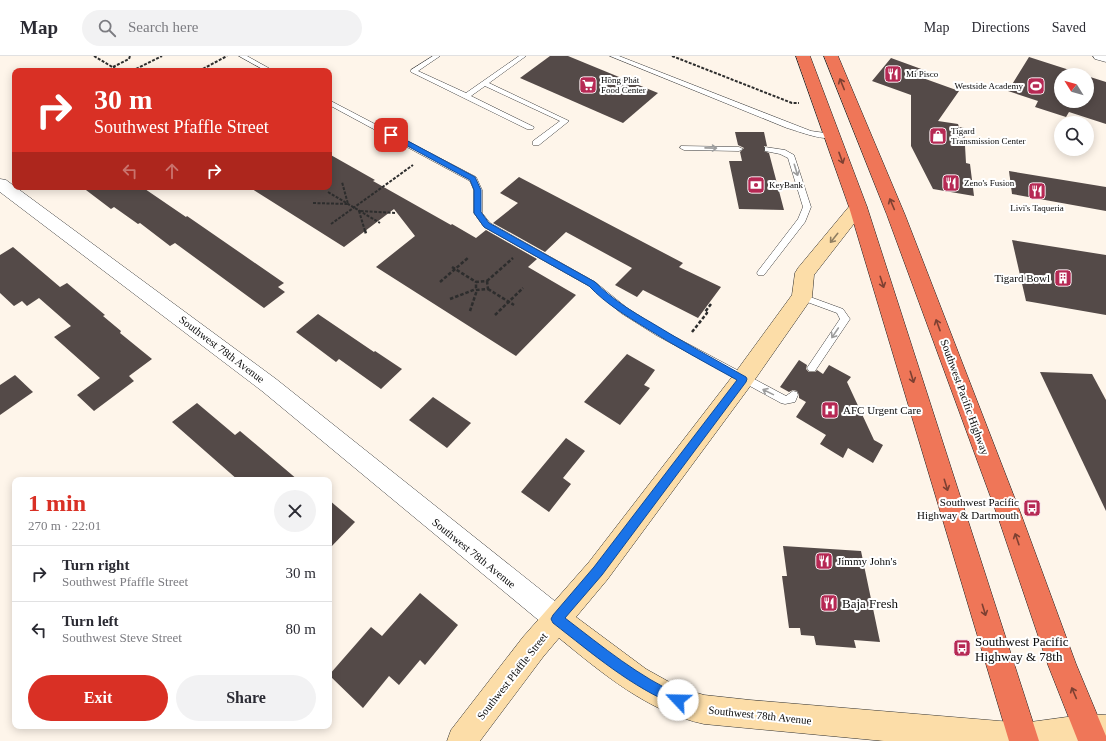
<!DOCTYPE html>
<meta charset="utf-8">
<style>
body{margin:0;font-family:"Times New Roman",serif;background:#f2f2f3;color:#2b2b33;height:100vh;display:flex;flex-direction:column;font-size:15px;white-space:nowrap}
*{box-sizing:border-box;margin:0}
p{font-size:13px;color:#7c7c81}
.icon{flex:none;width:22px;height:22px;fill:none;stroke:currentColor;stroke-width:2;stroke-linecap:round;stroke-linejoin:round}
.map{position:relative;flex:1;overflow:hidden}
.drawer{position:absolute;left:12px;top:421px;width:320px;height:252px;display:flex;flex-direction:column;background:#fff;border-radius:8px;box-shadow:0 2px 10px #0003}
.drawer>*{flex:none}
.top-card{position:absolute;left:12px;top:12px;width:320px;height:122px;border-radius:8px;box-shadow:0 2px 10px #0003;background:#d93025;color:#fff;overflow:hidden}
.needle{width:26px;rotate:307deg}
.fabs{position:absolute;left:1054px;top:12px;display:grid;gap:8px}
.fabs a{display:grid;place-items:center;width:40px;height:40px;border-radius:50%;background:#fff;box-shadow:0 2px 10px #0003;font-size:20px}
.pin{position:absolute;display:grid;place-items:center;width:34px;height:34px;color:#fff;margin:-17px;border-radius:8px;box-shadow:0 2px 6px #0006}
.me{position:absolute;width:44px;margin:-22px;rotate:294deg;stroke-linejoin:round;filter:drop-shadow(0 0 3px #0008)}
.turn{display:flex;align-items:center;gap:14px;height:84px;padding:0 16px;font-size:18px}
.turn .icon{width:52px;height:52px;stroke-width:2.5}
.turn b{display:block;font-size:28px;line-height:34px}
.lanes{display:flex;align-items:center;height:38px;padding:0 16px;background:#0003;justify-content:center;gap:20px;direction:ltr}
.lanes .off{opacity:.35}
.round{display:grid;place-items:center;flex:none;width:42px;height:42px;border-radius:21px;background:#f2f2f3}
.overview{display:flex;align-items:center;justify-content:space-between;height:68px;padding:0 16px}
h1{font-size:24px;font-weight:600;line-height:30px;color:#d93025}
.button{display:flex;gap:8px;margin-top:auto;padding:8px 16px}
.button a{flex:1;height:46px;border-radius:24px;background:#d93025;color:#fff;font-size:16px;font-weight:600;line-height:46px;text-align:center}
.button a+a{background:#f2f2f3;color:#2b2b33}
ul{padding:0;list-style:none}
li{display:flex;align-items:center;gap:12px;height:56px;padding:0 16px;border-top:1px solid #e1e1e2}
li div{flex:1}
li b{display:block;font-size:15px}
li em{font-style:normal}
header{display:flex;align-items:center;gap:24px;box-sizing:border-box;height:56px;padding:0 20px;background:#fff;border-bottom:1px solid #e1e1e2}
header strong{font-size:19px}
nav{display:flex;gap:22px;margin-inline-start:auto;font-size:14px}
.search{width:280px;height:36px;background:#f2f2f3;display:flex;align-items:center;gap:10px;box-sizing:border-box;padding:0 14px;border-radius:22px;color:#7c7c81;font-size:15px}
.map>svg:first-child{display:block}
.building{fill:#544a48}
.lines{fill:none;stroke-linecap:round;stroke-linejoin:round}
.lane-casing{stroke:#3e3e3e;stroke-width:1}
.street-casing{stroke:#3e3e3e;stroke-width:1}
.secondary-casing{stroke:#2d2d2d;stroke-width:1}
.highway-casing{stroke:#1c1c1c;stroke-width:1}
.path-far1{stroke:#2d2d2d;stroke-width:2;stroke-dasharray:3 1.5;stroke-linecap:butt}
.path{stroke:#2d2d2d;stroke-width:2.5;stroke-dasharray:3.5 2;stroke-linecap:butt}
.lane{fill:#fff;fill-rule:evenodd}
.street{fill:#fff;fill-rule:evenodd}
.secondary{fill:#fcdda8;fill-rule:evenodd}
.highway{fill:#ef7658;fill-rule:evenodd}
.oneway{stroke:#7d4032}
.oneway2{stroke:#9d9d9d}
.oneway3{stroke:#907e61}
.route{fill:#1a73e8;stroke:#114b97}
.labels{text-anchor:middle;stroke-width:4;stroke-linejoin:round;paint-order:stroke}
.far-poi-label{font-size:9px;fill:#0b0b0b;stroke:#fff;text-anchor:start}
.poi-label{font-size:11px;fill:#0b0b0b;stroke:#fff;text-anchor:end}
.street-label{font-size:11px;fill:#0b0b0b;stroke:#fff}
.near-poi-label{font-size:13px;fill:#0b0b0b;stroke:#fff;text-anchor:start}
</style>
<header>
<strong>Map</strong>
<div class="search"><svg class="icon" aria-label="search" viewBox="0 0 24 24"><circle cx="10" cy="10" r="6"/><path d="M15 15l6 6"/></svg>Search here</div>
<nav><a>Map</a><a>Directions</a><a>Saved</a></nav>
</header>
<div class="map">
<svg width="1106" height="685" viewBox="0 0 1106 685">
<rect width="100%" height="100%" fill="#fef5ea"/>
<g class="building">
<polygon points="550,0 568,0 658,37 623,67 520,22"/>
<polygon points="1029,1 1085,19 1061,19 1061,45 1087,45 1087,20 1106,26 1106,68 1069,56 1066,61 1035,51 1038,45 1008,35"/>
<polygon points="891,2 924,14 920,21 959,35 938,65 958,68 959,71 964,72 966,107 970,108 974,140 933,133 911,90 911,39 872,25"/>
<polygon points="735,76 764,76 767,90 764,90 764,95 769,97 784,154 739,153 729,105 742,105 740,96 744,92 738,89"/>
<polygon points="329,98 375,124 373,125 451,169 452,168 476,182 486,174 537,203 528,211 576,239 516,300 376,211 415,180 394,153 344,191 249,131 329,131"/>
<polygon points="1009,115 1106,131 1106,155 1012,138"/>
<polygon points="519,121 683,207 679,211 721,231 698,262 643,234 637,241 615,229 632,212 566,176 545,196 493,167 518,147 500,137"/>
<polygon points="82,131 148,131 145,133 186,161 187,160 284,227 278,231 285,236 264,252 175,187 170,190 140,167 138,168 114,151 111,153"/>
<polygon points="1012,184 1106,199 1106,259 1026,245"/>
<polygon points="13,191 60,231 67,227 105,259 103,260 121,275 120,277 152,303 129,320 134,325 94,355 77,339 100,322 54,281 71,270 39,242 27,250 22,245 14,250 0,237 0,199"/>
<polygon points="318,258 374,296 375,295 402,313 381,333 339,303 336,306 296,276"/>
<polygon points="627,298 655,314 644,329 650,332 620,369 584,346"/>
<polygon points="799,304 807,309 806,313 809,316 815,316 817,314 823,318 829,309 851,321 847,326 874,384 883,389 873,407 848,392 843,402 820,388 826,379 796,361 806,346 799,342 799,339 797,335 793,334 789,336 780,331"/>
<polygon points="1040,316 1092,318 1106,344 1106,455"/>
<polygon points="15,319 33,336 0,359 0,329"/>
<polygon points="433,341 471,367 447,392 409,364"/>
<polygon points="197,347 235,379 240,375 298,424 238,424 172,366"/>
<polygon points="566,382 585,395 563,422 571,428 549,456 521,436"/>
<polygon points="329,444 355,466 329,493"/>
<polygon points="783,490 861,495 880,586 854,584 856,592 816,589 814,580 801,579 800,572 789,572 782,520 787,520"/>
<polygon points="420,537 458,569 425,609 420,604 399,629 389,620 363,652 329,619 371,571 382,580"/>
</g>
<g class="lines">
<defs>
<g id="lane">
<polygon points="239,0 247,0 274,15 266,15"/>
<polygon points="433,0 440,0 418,15 466,37 519,0 526,0 489,27 569,65 539,89 533,89 533,85 560,65 485,30 471,40 534,71 533,73 527,73 411,16 411,14"/>
<path d="M610 0H619L793 68 811 75 832 78 836 80C827 87 798 75 787 72Z"/>
<polygon points="329,44 476,121 482,134 482,157 490,167 595,226 627,252 662,274 786,340 793,335 797,336 798,339 795,346 785,348 781,347 656,279 621,257 589,230 484,171 474,157 474,134 470,125 329,49"/>
<polygon points="681,90 739,91 743,93 739,95 684,94 680,92"/>
<polygon points="765,91 785,94 794,99 811,151 805,166 764,219 758,219 757,217 758,215 798,163 803,151 788,102 780,98 765,95"/>
<polygon points="802,238 843,253 850,263 815,315 809,315 807,312 809,309 840,263 837,257 799,243 798,241"/>
</g>
<g id="street">
<polygon points="1093,0 1106,0 1106,6 1095,3"/>
<polygon points="0,123 6,124 276,323 566,554 570,563 566,572 557,576 548,572 262,335 0,136"/>
</g>
<path id="secondary" d="M858 145 864 147 867 151 814 219 812 241 809 246 751 329 607 524 576 561 646 613 680 632 704 639 750 644 1023 667 1089 658 1106 659V685H884L704 668C648 656 602 617 559 582L543 601 480 685H447L451 674 523 581 589 506 735 317 792 239 795 217 798 212 852 147Z"/>
<g id="highway">
<polygon points="796,0 810,0 867,151 1039,685 1009,685 849,151"/>
<polygon points="824,0 838,0 905,159 1022,461 1076,608 1106,680 1106,685 1078,685 1048,609 998,461 887,159"/>
</g>
</defs>
<use href="#lane" class="lane-casing"/>
<use href="#street" class="street-casing"/>
<use href="#secondary" class="secondary-casing"/>
<use href="#highway" class="highway-casing"/>
<g class="path-far1">
<polyline points="94,0 119,15"/>
<polyline points="672,0 792,47 799,47"/>
<polyline points="113,11 129,3 130,0"/>
<polyline points="132,15 162,0"/>
<polyline points="199,15 227,0"/>
<polyline points="328,136 380,167"/>
<polyline points="313,147 348,148 342,126"/>
<polyline points="331,168 413,109"/>
<polyline points="365,175 359,155 395,157"/>
</g>
<g class="path">
<polyline points="365,174 366,178"/>
<polyline points="452,211 476,226"/>
<polygon points="487,225 488,233 476,234 476,226"/>
<polyline points="487,225 513,202"/>
<polyline points="440,226 469,201"/>
<polyline points="488,233 514,249"/>
<polyline points="450,243 476,233"/>
<polyline points="470,255 477,234"/>
<polyline points="495,259 523,232"/>
<polyline points="692,276 707,257 705,256 711,248"/>
</g>
<use href="#lane" class="lane"/>
<use href="#street" class="street"/>
<use href="#secondary" class="secondary"/>
<use href="#highway" class="highway"/>
</g>
<defs><path id="oneway-shaft" d="M-6 0H5M1.5-3L5.5 0L1.5 3" fill="none" stroke-width="1.6" stroke-linecap="round" stroke-linejoin="round"/></defs>
<g class="oneway">
<use href="#oneway-shaft" transform="translate(842 28) rotate(-112)"/>
<use href="#oneway-shaft" transform="translate(841 102) rotate(70)"/>
<use href="#oneway-shaft" transform="translate(892 148) rotate(-113)"/>
<use href="#oneway-shaft" transform="translate(882 226) rotate(72)"/>
<use href="#oneway-shaft" transform="translate(938 269) rotate(-110)"/>
<use href="#oneway-shaft" transform="translate(912 321) rotate(73)"/>
<use href="#oneway-shaft" transform="translate(946 429) rotate(73)"/>
<use href="#oneway-shaft" transform="translate(1017 483) rotate(-109)"/>
<use href="#oneway-shaft" transform="translate(984 554) rotate(73)"/>
<use href="#oneway-shaft" transform="translate(1074 637) rotate(-113)"/>
</g>
<g class="oneway2">
<use href="#oneway-shaft" transform="translate(711 92) rotate(1)"/>
<use href="#oneway-shaft" transform="translate(796 114) rotate(73)"/>
<use href="#oneway-shaft" transform="translate(835 277) rotate(124)"/>
<use href="#oneway-shaft" transform="translate(768 336) rotate(-154)"/>
</g>
<use class="oneway3" href="#oneway-shaft" transform="translate(834 182) rotate(129)"/>
<path class="route" d="M389 77H393L475 121 481 134V156L489 167 595 226C612 243 631 255 652 267 683 286 714 303 746 321L747 323 746 326 602 519 565 562C603 591 639 621 682 640L684 644 682 649 678 650C631 631 593 598 553 567L551 563 553 559 594 511 737 324C706 307 675 290 646 272 625 259 606 248 589 230L484 171 474 157V134L470 124 389 80Z"/>
<defs>
<symbol id="restaurant-square" viewBox="-11 -11 22 22"><rect x="-9" y="-9" width="18" height="18" rx="4" fill="#b62954" stroke="#fff"/><path d="M-5-6h1v4h1v-4h1v4h1v-4h1v5L-1.5 .5V6h-2V.5L-5-1ZM5-6V6H3V1.5H1.5Q1.5-4 5-6Z" fill="#fff"/></symbol>
<symbol id="supermarket-square" viewBox="-11 -11 22 22"><rect x="-9" y="-9" width="18" height="18" rx="4" fill="#b62954" stroke="#fff"/><path d="M-6-5.5h2.5l.6 2H6L4.5 2H-2.5L-4.4-4H-6ZM-1.5 3.2a1.3 1.3 0 1 0 .1 0ZM3 3.2a1.3 1.3 0 1 0 .1 0Z" fill="#fff"/></symbol>
<symbol id="stadium-square" viewBox="-11 -11 22 22"><rect x="-9" y="-9" width="18" height="18" rx="4" fill="#b62954" stroke="#fff"/><path d="M0-5a6.5 5 0 1 0 0 10a6.5 5 0 1 0 0-10ZM-3.5-1.8h7v3.6h-7Z" fill="#fff"/></symbol>
<symbol id="shop-square" viewBox="-11 -11 22 22"><rect x="-9" y="-9" width="18" height="18" rx="4" fill="#b62954" stroke="#fff"/><path d="M-5-2.5h2.3a2.7 3.5 0 0 1 5.4 0H5L5.5 6h-11ZM-1.5-2.5h3a1.5 2.3 0 0 0-3 0Z" fill="#fff"/></symbol>
<symbol id="bank-square" viewBox="-11 -11 22 22"><rect x="-9" y="-9" width="18" height="18" rx="4" fill="#b62954" stroke="#fff"/><path d="M-6-4H6V4H-6ZM0-2.3a2.3 2.3 0 1 0 0 4.6a2.3 2.3 0 1 0 0-4.6Z" fill="#fff"/></symbol>
<symbol id="building-square" viewBox="-11 -11 22 22"><rect x="-9" y="-9" width="18" height="18" rx="4" fill="#b62954" stroke="#fff"/><path d="M-4-6H4V6H1V3H-1V6H-4ZM-2.5-4.3h1.7v1.8h-1.7ZM.8-4.3h1.7v1.8H.8ZM-2.5-1h1.7V.8h-1.7ZM.8-1h1.7V.8H.8Z" fill="#fff"/></symbol>
<symbol id="hospital-square" viewBox="-11 -11 22 22"><rect x="-9" y="-9" width="18" height="18" rx="4" fill="#b62954" stroke="#fff"/><path d="M-5-5h3v3.5h4V-5h3V5h-3V1.5h-4V5h-3Z" fill="#fff"/></symbol>
<symbol id="bus-square" viewBox="-11 -11 22 22"><rect x="-9" y="-9" width="18" height="18" rx="4" fill="#b62954" stroke="#fff"/><path d="M-5-6H5V4H4V6H2V4H-2V6H-4V4H-5ZM-3.5-4V0h7V-4ZM-3.5 1.2v1.5H-2V1.2ZM2 1.2v1.5H3.5V1.2Z" fill="#fff"/></symbol>
</defs>
<g fill-rule="evenodd">
<use href="#restaurant-square" x="883" y="8" width="20" height="20"/>
<use href="#supermarket-square" x="578" y="19" width="20" height="20"/>
<use href="#stadium-square" x="1026" y="20" width="20" height="20"/>
<use href="#shop-square" x="928" y="70" width="20" height="20"/>
<use href="#restaurant-square" x="941" y="117" width="20" height="20"/>
<use href="#bank-square" x="746" y="119" width="20" height="20"/>
<use href="#restaurant-square" x="1027" y="125" width="20" height="20"/>
<use href="#building-square" x="1053" y="212" width="20" height="20"/>
<use href="#hospital-square" x="820" y="344" width="20" height="20"/>
<use href="#bus-square" x="1022" y="442" width="20" height="20"/>
<use href="#restaurant-square" x="814" y="495" width="20" height="20"/>
<use href="#restaurant-square" x="819" y="537" width="20" height="20"/>
<use href="#bus-square" x="952" y="582" width="20" height="20"/>
</g>
<g class="labels">
<g class="far-poi-label">
<text x="906" y="21">Mi Pisco</text>
<text x="601" y="27">Hồng Phát<tspan x="601" dy="10">Food Center</tspan></text>
<text x="1023" y="33" text-anchor="end">Westside Academy</text>
<text x="951" y="78">Tigard<tspan x="951" dy="10">Transmission Center</tspan></text>
<text x="964" y="130">Zeno's Fusion</text>
<text x="769" y="132">KeyBank</text>
<text x="1037" y="155" text-anchor="middle">Livi's Taqueria</text>
</g>
<g class="poi-label">
<text x="1050" y="226">Tigard Bowl</text>
<text x="843" y="358" text-anchor="start">AFC Urgent Care</text>
<text x="1019" y="450">Southwest Pacific<tspan x="1019" dy="13">Highway &amp; Dartmouth</tspan></text>
<text x="837" y="509" text-anchor="start">Jimmy John's</text>
</g>
<g class="street-label">
<text transform="translate(222 293) rotate(37)" y="4">Southwest 78th Avenue</text>
<text transform="translate(965 341) rotate(70)" y="4">Southwest Pacific Highway</text>
<text transform="translate(474 497) rotate(39)" y="4">Southwest 78th Avenue</text>
<text transform="translate(512 620) rotate(-52)" y="4">Southwest Pfaffle Street</text>
<text transform="translate(760 659) rotate(6)" y="4">Southwest 78th Avenue</text>
</g>
<g class="near-poi-label">
<text x="842" y="552">Baja Fresh</text>
<text x="975" y="590">Southwest Pacific<tspan x="975" dy="15">Highway &amp; 78th</tspan></text>
</g>
</g>
</svg>
<div class="fabs">
<a><svg class="needle" viewBox="-14 -14 28 28"><path d="M0-13l5 13h-10z" fill="#e53935"/><path d="M0 13l5-13h-10z" fill="#7c7c81"/></svg></a>
<a><svg class="icon" aria-label="search" viewBox="0 0 24 24"><circle cx="10" cy="10" r="6"/><path d="M15 15l6 6"/></svg></a>
</div>
<div class="pin" style="left:391px;top:79px;background:#d93025"><svg class="icon" aria-label="arrive" viewBox="0 0 24 24"><path d="M6 21V4h12l-3 4 3 4H6"/></svg></div>
<svg class="me" style="left:678px;top:644px" viewBox="-20 -20 40 40"><circle r="19" fill="#fff"/><path d="M0-13L10 11 0 6-10 11z" fill="#1a73e8"/></svg>
<div class="top-card">
<div class="turn"><svg class="icon" aria-label="right" viewBox="0 0 24 24"><path d="M7 20v-9h11M14 6l5 5-5 5"/></svg><div><b>30 m</b>Southwest Pfaffle Street</div></div>
<div class="lanes"><svg class="icon off" aria-label="left" viewBox="0 0 24 24"><path d="M17 20v-9H6M10 6l-5 5 5 5"/></svg><svg class="icon off" aria-label="ahead" viewBox="0 0 24 24"><path d="M12 20V5M6 11l6-6 6 6"/></svg><svg class="icon" aria-label="right" viewBox="0 0 24 24"><path d="M7 20v-9h11M14 6l5 5-5 5"/></svg></div>
</div>
<section class="drawer">
<div class="overview"><div><h1>1 min</h1><p>270 m · 22:01</p></div><a class="round"><svg class="icon" aria-label="close" viewBox="0 0 24 24"><path d="M6 6l12 12M18 6L6 18"/></svg></a></div>
<ul>
<li><svg class="icon" aria-label="right" viewBox="0 0 24 24"><path d="M7 20v-9h11M14 6l5 5-5 5"/></svg><div><b>Turn right</b><p>Southwest Pfaffle Street</p></div><em>30 m</em></li>
<li><svg class="icon" aria-label="left" viewBox="0 0 24 24"><path d="M17 20v-9H6M10 6l-5 5 5 5"/></svg><div><b>Turn left</b><p>Southwest Steve Street</p></div><em>80 m</em></li>
</ul>
<div class="button"><a>Exit</a><a>Share</a></div>
</section>
</div>
